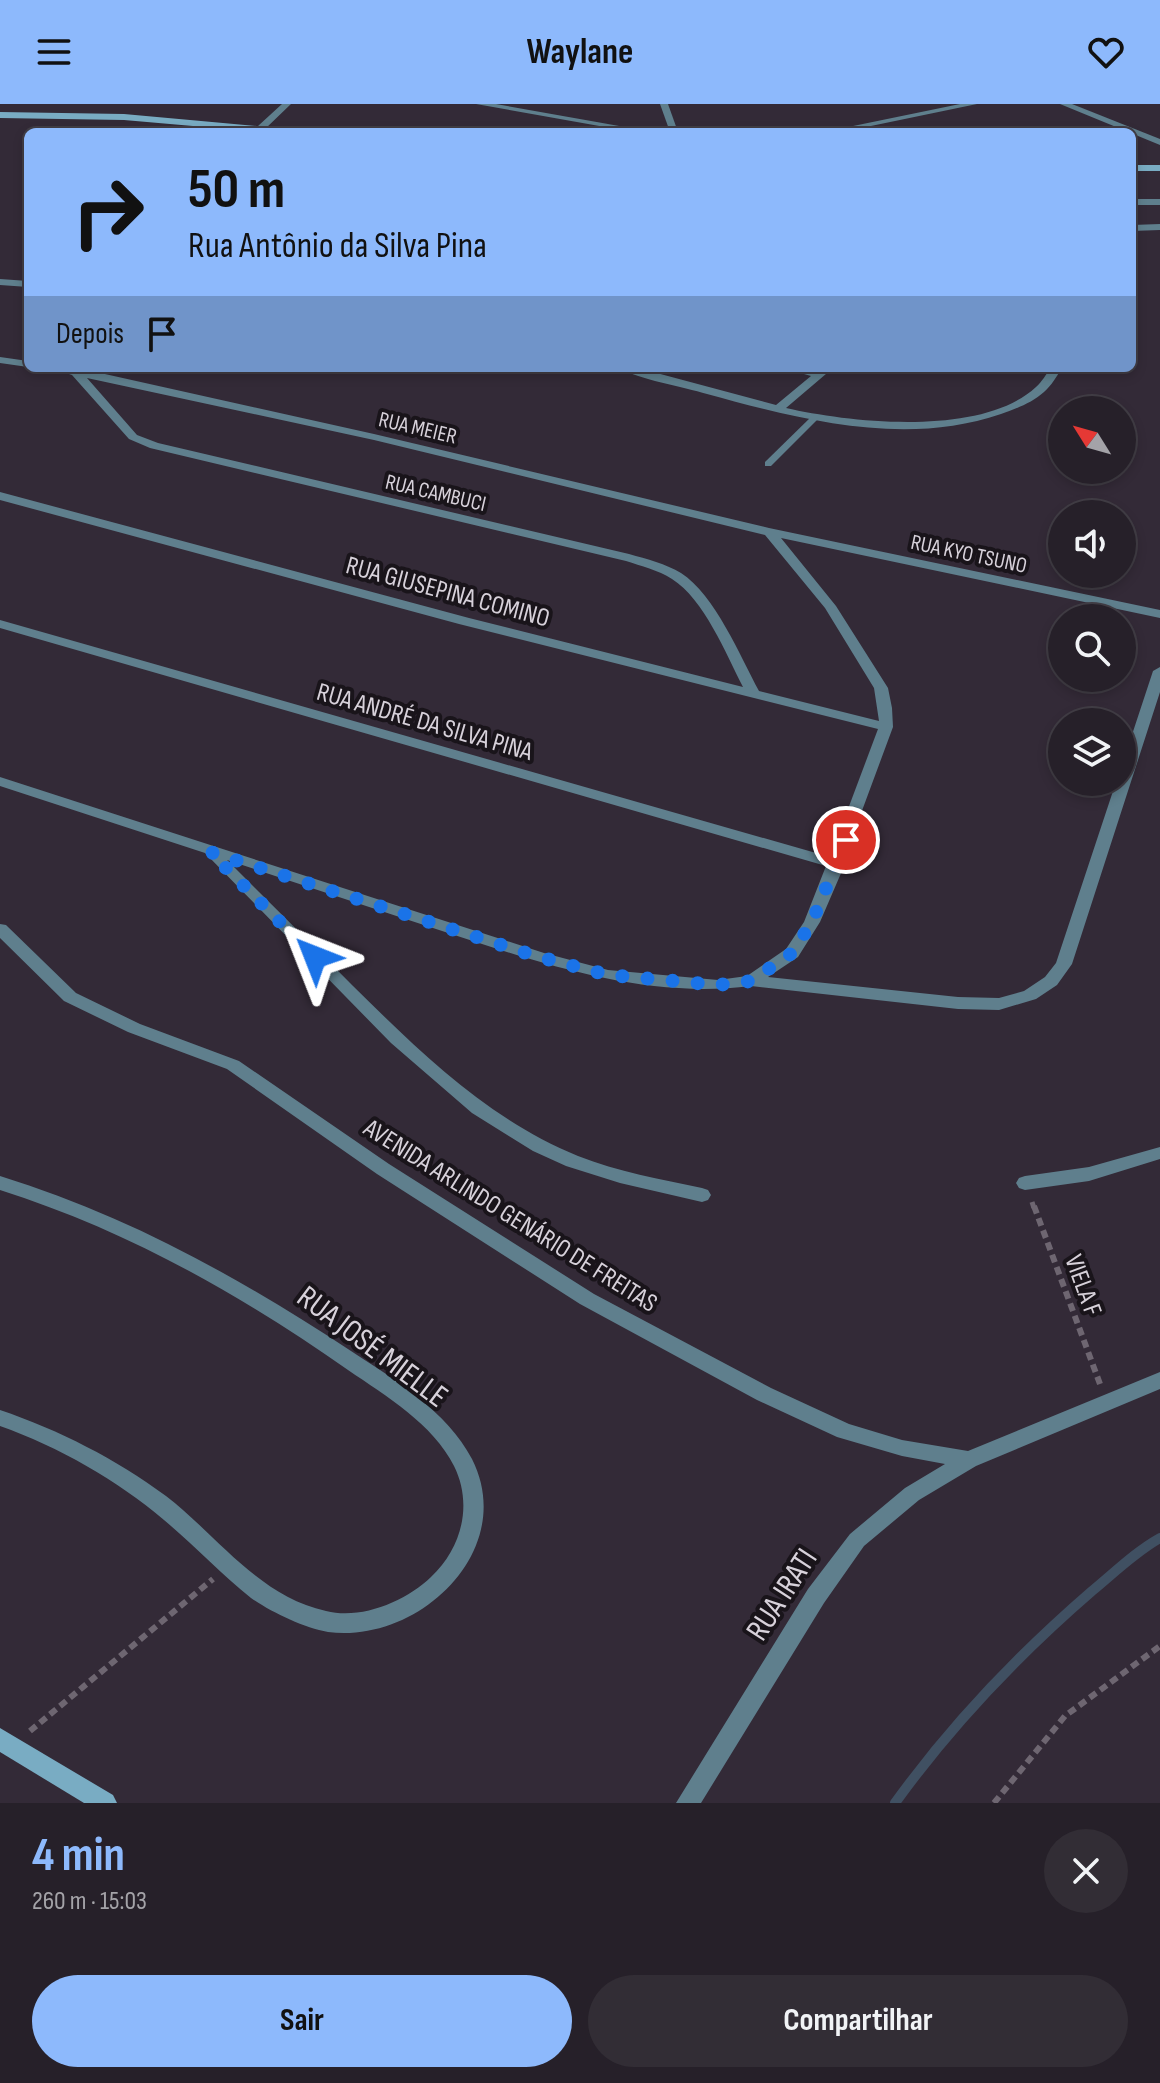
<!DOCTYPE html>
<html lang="pt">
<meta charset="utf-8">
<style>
body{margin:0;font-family:"Sofia Sans Condensed",sans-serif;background:#322d35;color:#f1f3f6;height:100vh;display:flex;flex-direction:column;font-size:30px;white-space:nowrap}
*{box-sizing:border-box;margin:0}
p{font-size:26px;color:#a4a3a8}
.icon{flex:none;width:44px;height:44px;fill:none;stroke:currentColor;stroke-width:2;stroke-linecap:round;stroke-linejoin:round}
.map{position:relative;height:1699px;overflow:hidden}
.sheet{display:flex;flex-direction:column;background:#262029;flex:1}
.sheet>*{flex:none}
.guide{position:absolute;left:24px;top:24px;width:1112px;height:244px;border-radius:12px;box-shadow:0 4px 12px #0003,0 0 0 2px #423e46;background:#8db9fc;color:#111;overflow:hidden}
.needle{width:52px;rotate:307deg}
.tools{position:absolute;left:1048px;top:292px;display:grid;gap:16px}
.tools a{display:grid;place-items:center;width:88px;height:88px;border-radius:50%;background:#262029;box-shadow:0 4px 12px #0003,0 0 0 2px #423e46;font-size:40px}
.pin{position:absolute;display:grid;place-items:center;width:68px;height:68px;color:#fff;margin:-34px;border:4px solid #fff;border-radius:50%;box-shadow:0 2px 8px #0007}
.me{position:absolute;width:88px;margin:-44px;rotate:315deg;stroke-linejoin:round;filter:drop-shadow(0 0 6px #0008)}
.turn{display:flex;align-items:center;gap:28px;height:168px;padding:0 32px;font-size:36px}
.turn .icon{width:104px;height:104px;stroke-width:2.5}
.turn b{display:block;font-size:56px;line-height:68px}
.then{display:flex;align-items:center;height:76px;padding:0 32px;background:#0003;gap:16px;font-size:30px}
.round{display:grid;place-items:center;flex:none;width:84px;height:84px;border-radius:42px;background:#322d35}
.headline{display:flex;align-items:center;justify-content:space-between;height:136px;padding:0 32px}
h1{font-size:48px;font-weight:700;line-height:60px;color:#8db9fc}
.action{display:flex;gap:16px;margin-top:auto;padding:16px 32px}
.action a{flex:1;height:92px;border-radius:48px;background:#8db9fc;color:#111;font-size:32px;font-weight:700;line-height:92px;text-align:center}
.action a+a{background:#322d35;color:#f1f3f6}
header{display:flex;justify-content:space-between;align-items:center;height:104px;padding:0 32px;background:#8db9fc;color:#111;font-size:36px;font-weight:700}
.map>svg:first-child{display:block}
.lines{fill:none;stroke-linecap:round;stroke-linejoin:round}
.stream{stroke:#405062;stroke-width:10}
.path-far1{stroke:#6e6671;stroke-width:5;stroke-dasharray:6 4;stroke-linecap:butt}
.path{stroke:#6e6671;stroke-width:6;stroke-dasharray:8 5;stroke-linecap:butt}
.lane{fill:#5f7f8d;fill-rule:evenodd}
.street{fill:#5f7f8d;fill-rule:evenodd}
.secondary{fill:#79acc3;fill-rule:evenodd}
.route{stroke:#1a73e8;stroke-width:14;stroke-dasharray:0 25.2}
.labels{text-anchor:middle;stroke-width:8;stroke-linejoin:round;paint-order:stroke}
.far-street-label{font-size:22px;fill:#d7d1da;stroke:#19141a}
.street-label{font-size:26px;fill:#d7d1da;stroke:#19141a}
.near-street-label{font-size:32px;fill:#d7d1da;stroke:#19141a}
</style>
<header><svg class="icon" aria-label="menu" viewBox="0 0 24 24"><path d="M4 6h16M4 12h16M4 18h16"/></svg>Waylane<svg class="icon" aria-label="heart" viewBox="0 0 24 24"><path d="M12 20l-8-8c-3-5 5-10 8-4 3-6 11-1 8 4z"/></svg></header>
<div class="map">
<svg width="1160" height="1699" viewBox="0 0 1160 1699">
<rect width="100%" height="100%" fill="#332a37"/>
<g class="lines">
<path class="stream" d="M895 1699C952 1620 1018 1551 1092 1487 1114 1469 1135 1448 1160 1434"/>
<polyline class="path-far1" points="1032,1098 1034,1104"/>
<g class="path">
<polyline points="1034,1102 1100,1280"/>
<polyline points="30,1627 213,1475"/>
<polyline points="994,1699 1065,1612 1160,1542"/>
</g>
<polygon class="lane" points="813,311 820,313 771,362 765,362 765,358"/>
<g class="street">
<polygon points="282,0 291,0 265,25 265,28 257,28 258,22"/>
<polygon points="476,0 496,0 653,28 633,28"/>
<polygon points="660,0 668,0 678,28 670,28"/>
<polygon points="960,0 977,0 842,28 824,28"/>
<polygon points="1060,0 1072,0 1160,35 1160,41"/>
<rect x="1132" y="95" width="28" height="6"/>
<polygon points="1160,120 1160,126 1132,127 1132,121"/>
<polygon points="0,175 28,177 28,183 0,181"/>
<polygon points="0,253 28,257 28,263 0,259"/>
<path d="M51 264H78L374 330 769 424 1160 506V514L781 434 836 502 888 584 892 604 893 623 843 758 845 760 820 818 798 853 768 873 958 893 999 894 1024 887 1045 873 1056 859 1116 678H1122V661L1153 567 1160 563V588L1072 860 1057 881 1036 895 999 906 958 905 751 882C643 896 537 858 436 825 366 802 297 779 227 756 269 798 311 839 352 881 420 948 489 1016 578 1052 618 1068 661 1075 702 1084L708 1086 711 1091 708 1096 702 1098 620 1079 566 1062 533 1047 472 1009 391 939 205 749 0 682V673L544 849 608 866 718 876 747 872 786 845 804 818 826 762 0 524V516L830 753 878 625 459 520 0 396V388L469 514 743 583C726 550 704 495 672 475 658 466 641 462 626 457L150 344 129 335 72 271ZM87 274 374 336 765 431 825 504 874 584 879 617 759 587C740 552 715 491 681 469 666 460 647 455 629 450L158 339 137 331Z"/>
<path d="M620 264H638L776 301 811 272 783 264 817 267 821 264H833L786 304C852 319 982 333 1036 283 1042 278 1046 270 1051 264H1062C1057 272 1051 282 1044 288 1032 299 1015 305 1001 310 905 343 801 316 707 290 684 283 637 275 620 264Z"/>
<polygon points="0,820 6,821 76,889 140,920 239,957 389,1060 594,1190 771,1284 849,1320 902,1336 968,1347 1160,1268 1160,1285 976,1362 919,1396 864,1442 824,1499 701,1699 676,1699 808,1485 850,1430 905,1384 945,1360 902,1352 837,1333 757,1296 580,1200 377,1070 227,965 128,928 64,897 0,834"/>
<polygon points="1160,1043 1160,1055 1089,1077 1025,1086 1019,1084 1016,1079 1019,1074 1025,1072 1089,1063"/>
<path d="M0 1072C127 1111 240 1174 351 1247 395 1276 447 1307 472 1355 518 1446 419 1540 328 1528 304 1524 271 1508 251 1494 221 1470 194 1441 164 1416 117 1376 59 1343 0 1322V1306C59 1326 116 1355 166 1392 218 1432 258 1492 326 1507 362 1516 406 1497 431 1473 462 1444 473 1400 454 1362 433 1320 386 1292 348 1266 240 1190 126 1126 0 1086Z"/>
</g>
<g class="secondary">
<polygon points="0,8 124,10 290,25 294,28 261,28 124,16 0,14"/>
<rect x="1132" y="61" width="28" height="6"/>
<polygon points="0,1624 113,1691 117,1699 84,1699 0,1648"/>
</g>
</g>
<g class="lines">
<polyline class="route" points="315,853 210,748 539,853 608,871 718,881 751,877 792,849 812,818 846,736"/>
</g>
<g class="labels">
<g class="far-street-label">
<text transform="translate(418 323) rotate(13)" y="8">RUA MEIER</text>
<text transform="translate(436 388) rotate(13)" y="8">RUA CAMBUCI</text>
<text transform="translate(969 449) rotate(12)" y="8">RUA KYO TSUNO</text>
</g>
<g class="street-label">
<text transform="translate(448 487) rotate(15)" y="9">RUA GIUSEPINA COMINO</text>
<text transform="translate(425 617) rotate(16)" y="9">RUA ANDRÉ DA SILVA PINA</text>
<text transform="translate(511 1111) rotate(32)" y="9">AVENIDA ARLINDO GENÁRIO DE FREITAS</text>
<text transform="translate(1084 1181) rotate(70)" y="9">VIELA F</text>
</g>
<g class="near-street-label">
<text transform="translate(373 1242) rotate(37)" y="11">RUA JOSÉ MIELLE</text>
<text transform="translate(781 1490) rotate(-57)" y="11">RUA IRATI</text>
</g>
</g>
</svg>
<div class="tools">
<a><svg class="needle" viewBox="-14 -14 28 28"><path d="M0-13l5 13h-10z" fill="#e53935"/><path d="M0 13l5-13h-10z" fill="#a4a3a8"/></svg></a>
<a><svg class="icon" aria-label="sound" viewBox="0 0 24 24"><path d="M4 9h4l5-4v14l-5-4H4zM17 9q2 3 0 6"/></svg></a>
<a><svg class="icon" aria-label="search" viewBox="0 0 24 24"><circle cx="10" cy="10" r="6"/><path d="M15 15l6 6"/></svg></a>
<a><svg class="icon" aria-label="layers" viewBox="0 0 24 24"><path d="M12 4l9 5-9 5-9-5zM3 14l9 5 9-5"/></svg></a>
</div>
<div class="pin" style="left:846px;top:736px;background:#d93025"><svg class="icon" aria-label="arrive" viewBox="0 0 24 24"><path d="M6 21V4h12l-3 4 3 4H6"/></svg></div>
<svg class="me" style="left:315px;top:853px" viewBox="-20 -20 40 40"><path d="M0-17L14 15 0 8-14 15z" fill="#1a73e8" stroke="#fff" stroke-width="4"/></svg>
<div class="guide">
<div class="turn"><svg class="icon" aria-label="right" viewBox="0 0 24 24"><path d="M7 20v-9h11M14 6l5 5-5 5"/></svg><div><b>50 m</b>Rua Antônio da Silva Pina</div></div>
<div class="then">Depois<svg class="icon" aria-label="arrive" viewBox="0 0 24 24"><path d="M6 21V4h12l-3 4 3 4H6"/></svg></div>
</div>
</div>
<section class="sheet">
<div class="headline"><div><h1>4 min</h1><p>260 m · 15:03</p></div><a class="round"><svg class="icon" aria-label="close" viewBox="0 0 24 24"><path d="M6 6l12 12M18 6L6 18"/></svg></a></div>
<div class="action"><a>Sair</a><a>Compartilhar</a></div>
</section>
